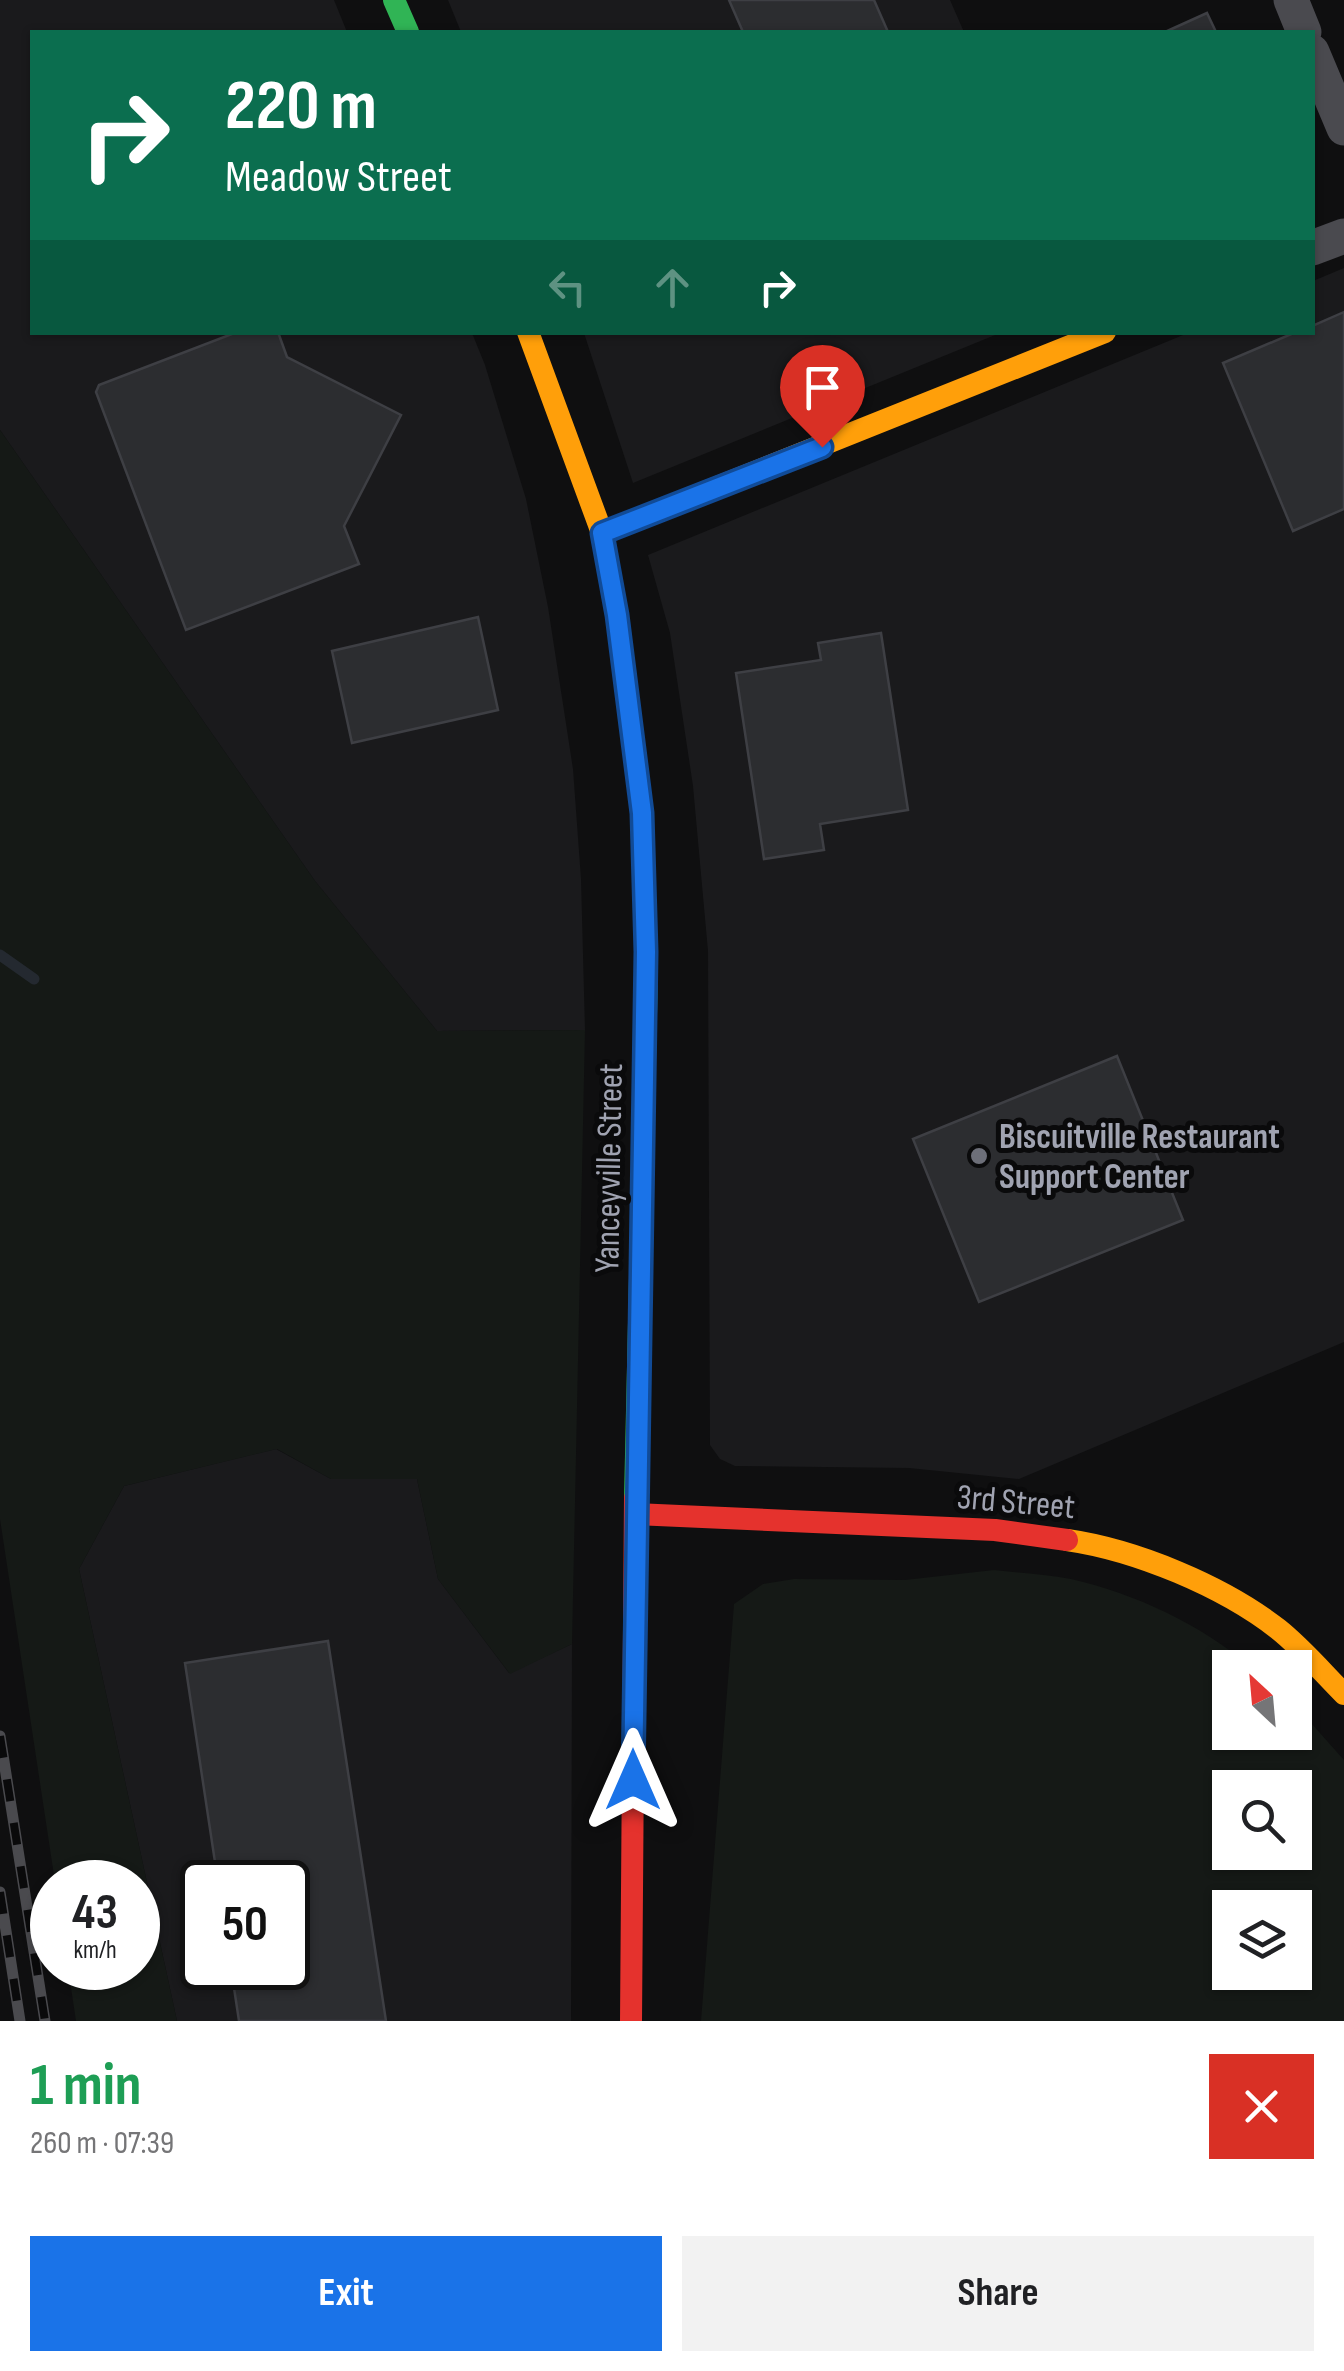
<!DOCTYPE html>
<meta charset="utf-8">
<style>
body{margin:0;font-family:"Sofia Sans Condensed",sans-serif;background:#f2f2f2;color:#202124;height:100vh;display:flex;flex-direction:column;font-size:38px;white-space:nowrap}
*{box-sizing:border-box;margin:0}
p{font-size:32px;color:#757577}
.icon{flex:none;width:55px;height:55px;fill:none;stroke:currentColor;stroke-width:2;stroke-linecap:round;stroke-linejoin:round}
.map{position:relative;height:2021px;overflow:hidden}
.drawer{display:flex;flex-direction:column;background:#fff;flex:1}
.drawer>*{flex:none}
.top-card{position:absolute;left:30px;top:30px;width:1285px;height:305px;border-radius:0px;box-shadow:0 2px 8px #0004;background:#0b6e4f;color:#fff;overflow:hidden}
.needle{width:65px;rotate:334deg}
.buttons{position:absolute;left:1212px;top:1650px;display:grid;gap:20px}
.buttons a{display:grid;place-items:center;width:100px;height:100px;border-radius:0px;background:#fff;box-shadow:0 2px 8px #0004;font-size:50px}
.speed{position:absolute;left:30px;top:1860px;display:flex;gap:20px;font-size:50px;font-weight:700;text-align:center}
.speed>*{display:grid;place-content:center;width:130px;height:130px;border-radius:50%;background:#fff;box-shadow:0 2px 8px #0004;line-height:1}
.speed small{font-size:25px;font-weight:400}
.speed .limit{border:5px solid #111;border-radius:15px;background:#fff;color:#111}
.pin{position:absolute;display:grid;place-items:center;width:85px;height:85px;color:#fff;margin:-102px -42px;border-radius:50% 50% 50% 0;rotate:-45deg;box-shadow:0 0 10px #0007}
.pin .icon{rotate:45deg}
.me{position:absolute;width:110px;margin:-55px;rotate:0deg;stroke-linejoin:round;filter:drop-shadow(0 0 8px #0008)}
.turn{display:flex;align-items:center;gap:35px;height:210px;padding:0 30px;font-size:45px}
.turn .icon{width:130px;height:130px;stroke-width:2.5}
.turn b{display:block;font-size:70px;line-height:85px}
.lanes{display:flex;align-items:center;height:95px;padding:0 30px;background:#0003;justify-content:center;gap:50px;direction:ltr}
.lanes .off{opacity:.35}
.round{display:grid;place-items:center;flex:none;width:105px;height:105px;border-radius:0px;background:#f2f2f2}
.overview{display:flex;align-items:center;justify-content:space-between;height:170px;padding:0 30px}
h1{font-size:60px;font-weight:700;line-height:75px;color:#1e9e55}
.action{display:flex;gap:20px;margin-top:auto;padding:20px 30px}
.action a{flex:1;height:115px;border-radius:0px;background:#1a73e8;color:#fff;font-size:40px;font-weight:700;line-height:115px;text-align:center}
.action a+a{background:#f2f2f2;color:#202124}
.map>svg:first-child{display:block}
.built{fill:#1a1a1c;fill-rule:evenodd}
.green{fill:#151916;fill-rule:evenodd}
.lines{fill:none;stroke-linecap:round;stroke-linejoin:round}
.stream{stroke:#242930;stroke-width:11}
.building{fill:#2c2d30;stroke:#3e3f44;stroke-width:2.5}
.street{stroke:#4a4a4f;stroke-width:35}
.fast{stroke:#30b455;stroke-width:22}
.slow{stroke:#ff9f0a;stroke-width:22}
.jam{stroke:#e5322d;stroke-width:22}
.rail-casing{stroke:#4a4a4e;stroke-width:11}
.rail{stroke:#0a0a0b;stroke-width:8;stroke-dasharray:22;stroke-linecap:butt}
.route-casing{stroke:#114b97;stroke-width:25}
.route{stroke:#1a73e8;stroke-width:18}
.poi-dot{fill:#6d6f79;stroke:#0a0a0b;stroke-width:4}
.labels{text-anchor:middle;stroke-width:10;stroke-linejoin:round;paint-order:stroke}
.poi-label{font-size:35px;font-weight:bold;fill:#a0a3b1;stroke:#0a0a0b;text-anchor:start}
.street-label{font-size:35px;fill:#a0a3b1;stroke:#0a0a0b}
</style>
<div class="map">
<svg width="1344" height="2021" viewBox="0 0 1344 2021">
<rect width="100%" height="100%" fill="#0f0f10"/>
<g class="built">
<polygon points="0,0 334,0 347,32 32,32 32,332 472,333 485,365 526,499 548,607 573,769 581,879 585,1030 437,1031 315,881 0,430"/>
<polygon points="448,0 950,0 964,32 461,32"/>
<polygon points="1344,268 1344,1342 1019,1479 909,1468 735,1466 720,1459 710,1445 708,951 693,786 670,633 648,555 1188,333 1312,332 1313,281"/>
<polygon points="584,333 1000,333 633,483"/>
<path d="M276 1449 331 1479H417L438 1579 509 1673 572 1644 571 2021H177L79 1569 124 1486ZM202 1882H288V1968H202Z"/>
</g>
<g class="green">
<polygon points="0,430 315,881 437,1031 585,1030 572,1644 510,1674 438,1579 417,1479 331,1479 277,1449 124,1486 79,1569 177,2021 76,2021 68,1968 138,1968 138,1882 55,1882 0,1519"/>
<path d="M994 1570C1019 1573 1046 1574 1071 1579 1136 1594 1200 1624 1251 1667L1230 1668V1732H1295V1705L1344 1760V2021H701L734 1604 763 1584 794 1579 905 1580ZM1230 1788H1295V1852H1230ZM1230 1908H1295V1972H1230Z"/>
</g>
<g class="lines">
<polyline class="stream" points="0,955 34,979"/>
</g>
<g class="building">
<polygon points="729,0 874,0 888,32 743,32"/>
<polygon points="1207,13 1216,32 1165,32"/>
<polygon points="1344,312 1344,509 1293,531 1223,363 1296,332 1312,332 1312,326"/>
<polygon points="237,332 278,332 287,357 401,415 344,526 359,564 186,630 96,392 99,385"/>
<polygon points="478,617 498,710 352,743 332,651"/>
<polygon points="881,633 908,810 820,824 824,850 764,859 736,673 821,660 818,643"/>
<polygon points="1117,1056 1183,1220 979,1302 913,1139"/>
<polygon points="328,1641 386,2021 239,2021 231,1968 288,1968 288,1882 218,1882 185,1663"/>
</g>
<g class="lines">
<g class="street">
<polyline points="1291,0 1304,32"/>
<polyline points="1312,52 1344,128"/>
<polyline points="1312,248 1344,236"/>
</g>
<g class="fast">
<polyline points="394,0 408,32"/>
<polyline points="635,1498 647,971"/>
</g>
<g class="slow">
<polyline points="528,332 602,533 617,615 642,813 647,971"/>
<polyline points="602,533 1105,332"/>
<path d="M1067 1540C1136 1550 1223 1586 1278 1629 1302 1648 1323 1673 1344 1694"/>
</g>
<g class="jam">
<polyline points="635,1514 995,1530 1067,1540"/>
<polyline points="631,2021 635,1498"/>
</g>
<defs>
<g id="rail">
<polyline points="0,1736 45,2021"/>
<polyline points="0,1892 20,2021"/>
</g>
</defs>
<use href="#rail" class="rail-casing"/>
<use href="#rail" class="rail"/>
</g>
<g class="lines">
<defs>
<polyline id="route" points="633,1780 646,952 642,813 617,615 602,533 822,447"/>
</defs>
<use href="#route" class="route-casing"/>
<use href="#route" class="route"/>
</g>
<circle class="poi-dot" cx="979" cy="1156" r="10"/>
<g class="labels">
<g class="poi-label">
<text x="999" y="1148">Biscuitville Restaurant<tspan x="999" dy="40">Support Center</tspan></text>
</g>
<g class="street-label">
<text transform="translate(608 1168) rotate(-89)" y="12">Yanceyville Street</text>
<text transform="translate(1016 1501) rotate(5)" y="12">3rd Street</text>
</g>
</g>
</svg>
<div class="buttons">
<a><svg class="needle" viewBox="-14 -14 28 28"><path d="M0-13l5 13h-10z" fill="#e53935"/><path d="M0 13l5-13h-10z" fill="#757577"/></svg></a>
<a><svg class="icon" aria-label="search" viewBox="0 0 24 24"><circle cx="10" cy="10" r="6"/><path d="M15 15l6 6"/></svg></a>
<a><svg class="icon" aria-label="layers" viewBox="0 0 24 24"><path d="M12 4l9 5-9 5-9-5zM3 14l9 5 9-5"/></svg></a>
</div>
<div class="speed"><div>43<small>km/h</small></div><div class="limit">50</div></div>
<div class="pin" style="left:822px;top:447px;background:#d93025"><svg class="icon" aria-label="arrive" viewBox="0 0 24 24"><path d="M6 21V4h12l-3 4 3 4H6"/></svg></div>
<svg class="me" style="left:633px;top:1780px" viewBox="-20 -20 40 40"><path d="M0-17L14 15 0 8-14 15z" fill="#1a73e8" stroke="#fff" stroke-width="4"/></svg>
<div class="top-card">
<div class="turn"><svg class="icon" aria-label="right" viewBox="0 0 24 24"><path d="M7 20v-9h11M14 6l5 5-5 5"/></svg><div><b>220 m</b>Meadow Street</div></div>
<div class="lanes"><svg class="icon off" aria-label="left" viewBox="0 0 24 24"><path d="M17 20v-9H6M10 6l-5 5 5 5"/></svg><svg class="icon off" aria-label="ahead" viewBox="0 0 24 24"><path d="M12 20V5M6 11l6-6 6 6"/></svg><svg class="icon" aria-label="right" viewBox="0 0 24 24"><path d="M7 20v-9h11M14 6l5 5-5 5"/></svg></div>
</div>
</div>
<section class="drawer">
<div class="overview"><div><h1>1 min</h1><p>260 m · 07:39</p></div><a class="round" style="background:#d93025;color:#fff"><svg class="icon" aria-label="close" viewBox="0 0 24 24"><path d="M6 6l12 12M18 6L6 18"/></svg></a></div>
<div class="action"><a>Exit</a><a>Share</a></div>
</section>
